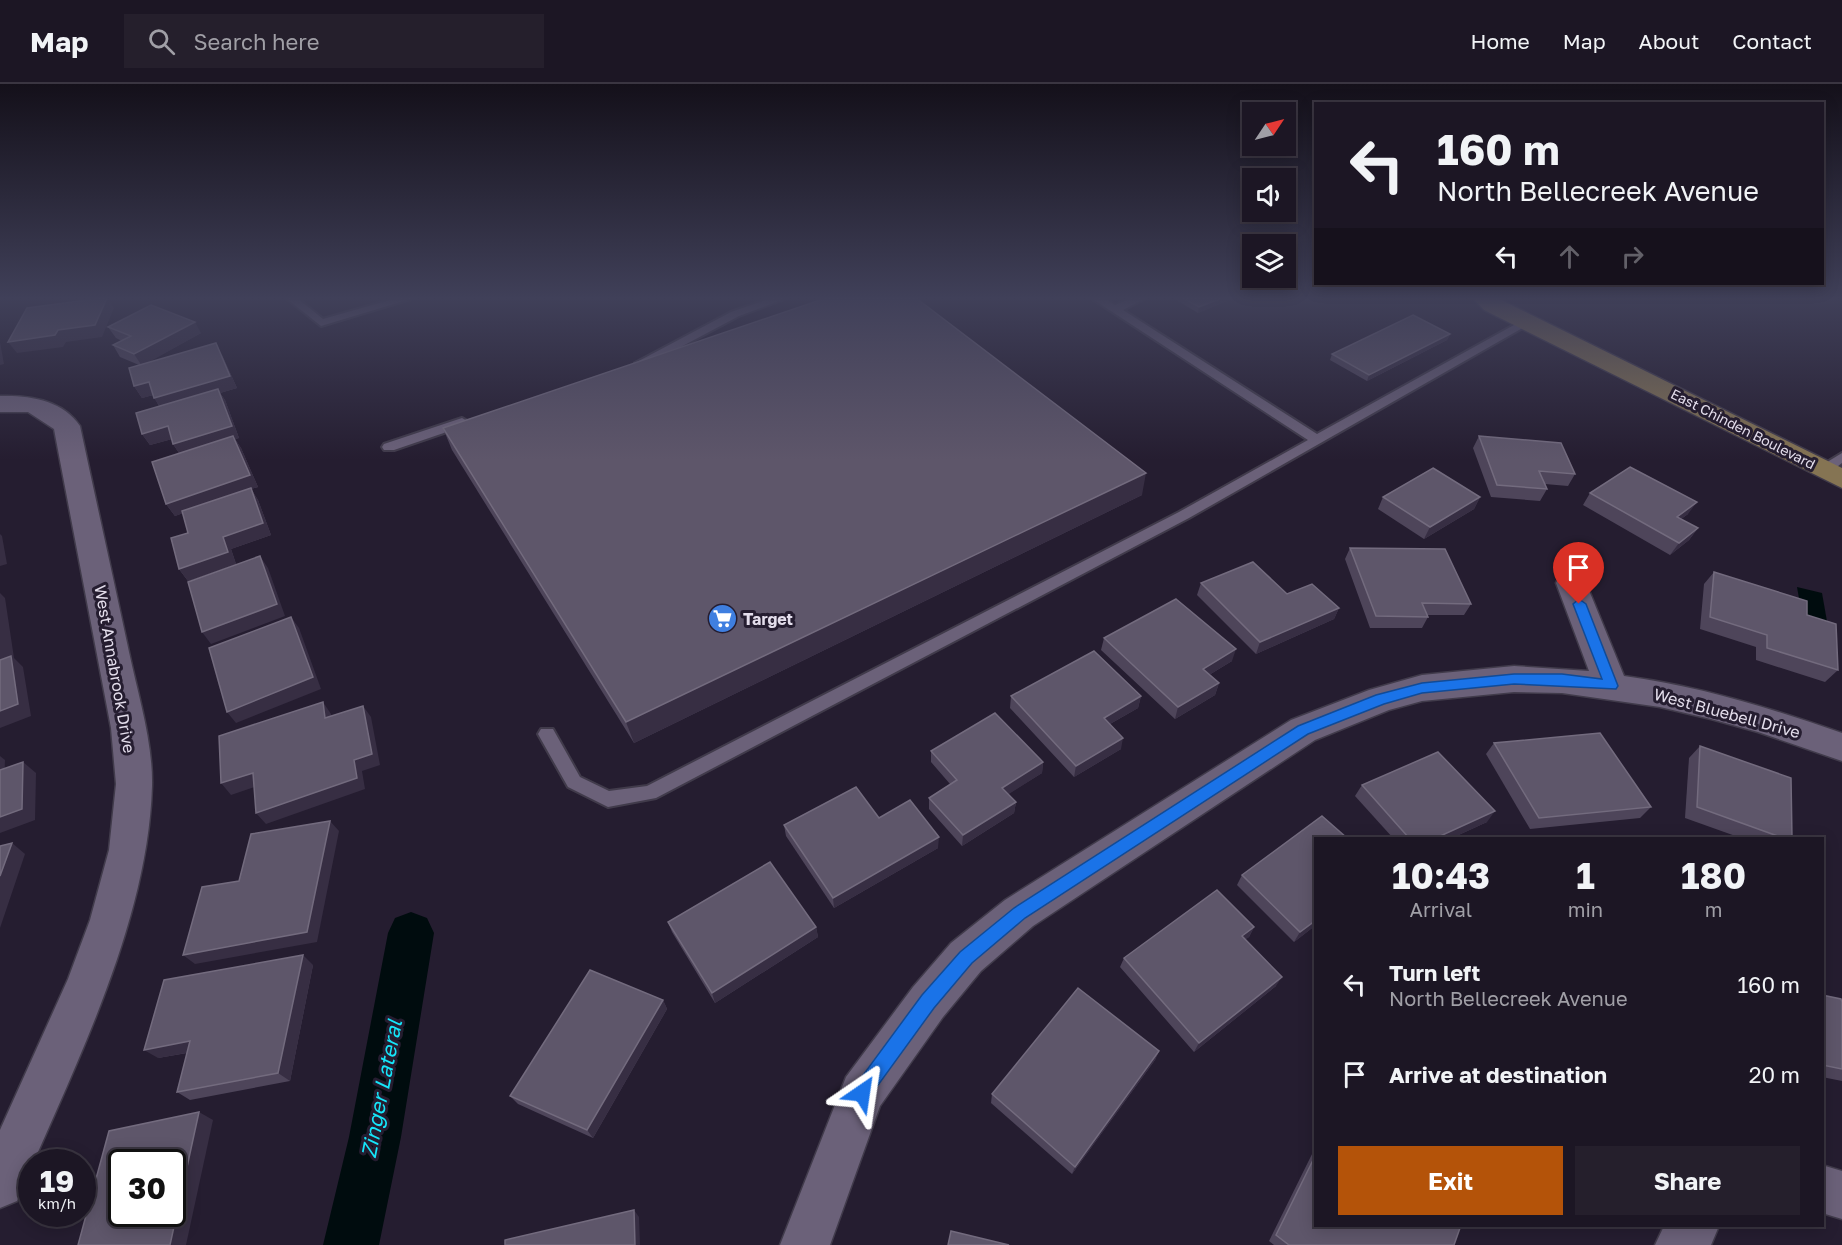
<!DOCTYPE html>
<style>
body{margin:0;font-family:"Golos Text",sans-serif;background:#251f2c;color:#f1f3f6;height:100vh;display:flex;flex-direction:column;font-size:22px;white-space:nowrap}
*{box-sizing:border-box;margin:0}
p{font-size:20px;color:#a09fa6}
.icon{flex:none;width:33px;height:33px;fill:none;stroke:currentColor;stroke-width:2;stroke-linecap:round;stroke-linejoin:round}
.map{position:relative;flex:1;overflow:hidden}
.sheet{position:absolute;left:1314px;top:753px;width:510px;height:390px;display:flex;flex-direction:column;background:#1c1624;border-radius:0px;box-shadow:0 3px 15px #0003,0 0 0 2px #3a3541}
.sheet>*{flex:none}
.hud{position:absolute;left:1314px;top:18px;width:510px;height:183px;border-radius:0px;box-shadow:0 3px 15px #0003,0 0 0 2px #3a3541;background:#1c1624;color:#f1f3f6;overflow:hidden}
.needle{width:39px;rotate:55deg}
.controls{position:absolute;left:1242px;top:18px;display:grid;gap:12px}
.controls a{display:grid;place-items:center;width:54px;height:54px;border-radius:0px;background:#1c1624;box-shadow:0 3px 15px #0003,0 0 0 2px #3a3541;font-size:30px}
.speed{position:absolute;left:18px;top:1065px;display:flex;gap:12px;font-size:30px;font-weight:700;text-align:center}
.speed>*{display:grid;place-content:center;width:78px;height:78px;border-radius:50%;background:#1c1624;box-shadow:0 3px 15px #0003,0 0 0 2px #3a3541;line-height:1}
.speed small{font-size:15px;font-weight:400}
.speed .limit{border:3px solid #111;border-radius:9px;background:#fff;color:#111}
.pin{position:absolute;display:grid;place-items:center;width:51px;height:51px;color:#fff;margin:-62px -26px;border-radius:50% 50% 50% 0;rotate:-45deg;box-shadow:0 0 6px #0007}
.pin .icon{rotate:45deg}
.me{position:absolute;width:66px;margin:-33px;rotate:32deg;stroke-linejoin:round;filter:drop-shadow(0 0 4px #0008)}
.turn{display:flex;align-items:center;gap:21px;height:126px;padding:0 24px;font-size:27px}
.turn .icon{width:78px;height:78px;stroke-width:2.5}
.turn b{display:block;font-size:42px;line-height:51px}
.lanes{display:flex;align-items:center;height:57px;padding:0 24px;background:#0003;justify-content:center;gap:30px;direction:ltr}
.lanes .off{opacity:.35}
.eta{display:flex;justify-content:space-evenly;align-items:center;height:102px;text-align:center}
.eta b{font-size:36px;font-weight:700;line-height:42px}
.cta{display:flex;gap:12px;margin-top:auto;padding:12px 24px}
.cta a{flex:1;height:69px;border-radius:0px;background:#b45309;color:#fff;font-size:24px;font-weight:700;line-height:69px;text-align:center}
.cta a+a{background:#251f2c;color:#f1f3f6}
ul{padding:0;list-style:none}
li{display:flex;align-items:center;gap:18px;height:90px;padding:0 24px}
li div{flex:1}
li b{display:block;font-size:22px}
li em{font-style:normal}
header{display:flex;align-items:center;gap:36px;box-sizing:border-box;height:84px;padding:0 30px;background:#1c1624;border-bottom:2px solid #3a3541}
header strong{font-size:28px}
nav{display:flex;gap:33px;margin-inline-start:auto;font-size:21px}
.search{width:420px;height:54px;background:#251f2c;display:flex;align-items:center;gap:15px;box-sizing:border-box;padding:0 21px;border-radius:0px;color:#a09fa6;font-size:22px}
.map>svg:first-child{display:block}
.water{fill:#000c0e}
.lines{fill:none;stroke-linecap:round;stroke-linejoin:round}
.canal{fill:#000c0e;fill-rule:evenodd}
.service-casing{stroke:#413b4b;stroke-width:4}
.minor-casing{stroke:#413b4b;stroke-width:3}
.primary-casing{stroke:#413b4b;stroke-width:3}
.service{fill:#6b6179;fill-rule:evenodd}
.minor{fill:#6b6179;fill-rule:evenodd}
.primary{fill:#857453;fill-rule:evenodd}
.wall{fill:#4e455a}
.shaded-wall{fill:#372e43}
.building{fill:#5e566a;stroke:#736b7e;stroke-width:1.5;fill-rule:evenodd}
.route{fill:#1a73e8;stroke:#114b97;stroke-width:1.5}
.labels{text-anchor:middle;stroke-width:6;stroke-linejoin:round;paint-order:stroke}
.far-street-label{font-size:14px;fill:#e4deec;stroke:#251d30}
.poi-label{font-size:16px;font-weight:bold;fill:#e4deec;stroke:#251d30;text-anchor:start}
.street-label{font-size:16px;fill:#e4deec;stroke:#251d30}
.near-water-label{font-size:21px;font-style:italic;fill:#15e6fa;stroke:#251d30}
</style>
<header>
<strong>Map</strong>
<div class="search"><svg class="icon" aria-label="search" viewBox="0 0 24 24"><circle cx="10" cy="10" r="6"/><path d="M15 15l6 6"/></svg>Search here</div>
<nav><a>Home</a><a>Map</a><a>About</a><a>Contact</a></nav>
</header>
<div class="map">
<svg width="1842" height="1161" viewBox="0 0 1842 1161">
<rect width="100%" height="100%" fill="#251d30"/>
<polygon class="water" points="1797,503 1822,509 1828,543 1803,537"/>
<g class="lines">
<polygon class="canal" points="411,828 427,834 434,849 401,1053 379,1161 323,1161 349,1053 388,849 395,834"/>
<defs>
<g id="service">
<polygon points="286,214 297,214 323,235 397,214 414,214 321,242"/>
<polygon points="771,214 787,214 739,232 645,282 637,282 635,279 731,228"/>
<polygon points="1091,214 1104,214 1115,221 1132,214 1146,214 1123,226 1317,350 1523,236 1533,238 1189,434 656,714 608,723 568,703 538,650 541,645 553,645 580,693 609,707 647,702 1179,428 1308,356"/>
<polygon points="462,334 469,338 467,341 394,366 384,366 382,363 384,360"/>
<polygon points="1842,369 1842,379 1829,389 1819,389 1819,383"/>
</g>
<g id="minor">
<path d="M0 312C29 311 63 316 80 342 96 417 113 493 129 568 138 611 153 658 152 702 148 843 70 990 17 1117L0 1124V1046L68 895 90 836 109 766 116 700 111 644 54 345 28 328H0Z"/>
<path d="M1571 488 1582 491 1586 499 1624 592C1699 602 1770 624 1842 649V677L1758 648 1711 635 1660 623 1562 609 1514 608 1422 617 1389 626 1315 656 1033 842 981 887 943 933 880 1022 830 1161H780L846 993 913 903 951 859 1005 816 1291 636 1369 606 1422 591 1514 582 1589 587 1556 499 1560 491Z"/>
<polygon points="1822,1081 1842,1087 1842,1135 1822,1129"/>
<polygon points="1664,1142 1719,1142 1711,1161 1655,1161"/>
</g>
<polygon id="primary" points="1473,214 1497,214 1842,384 1842,404 1484,226"/>
</defs>
<use href="#service" class="service-casing"/>
<use href="#minor" class="minor-casing"/>
<use href="#primary" class="primary-casing"/>
<use href="#service" class="service"/>
<use href="#minor" class="minor"/>
<use href="#primary" class="primary"/>
</g>
<g class="wall">
<polygon points="1173,214 1234,214 1198,229"/>
<polygon points="108,243 201,249 148,278 222,271 237,304 220,309 225,316 239,354 235,355 241,364 258,403 251,405 258,416 271,451 231,465 236,480 188,497 179,485 188,449 183,429 175,432 166,420 179,369 173,360 172,355 150,361 142,350 159,322 153,311 142,314 134,302 139,281 120,273 113,261 122,257 116,254"/>
<polygon points="1450,250 1447,256 1367,297 1330,276 1332,270"/>
<polygon points="443,344 1142,411 634,659 452,366"/>
<polygon points="1479,352 1575,390 1568,402 1545,400 1547,405 1540,417 1491,413 1473,364"/>
<polygon points="1590,409 1688,430 1681,435 1698,444 1689,456 1670,471 1583,421"/>
<polygon points="1383,413 1480,413 1474,425 1424,455 1378,425"/>
<polygon points="1350,464 1471,520 1464,531 1427,531 1428,533 1422,544 1370,544 1345,475"/>
<polygon points="1714,488 1807,531 1838,586 1825,598 1756,576 1756,563 1700,545 1704,500"/>
<polygon points="1201,499 1339,524 1334,535 1256,570 1197,511"/>
<polygon points="1104,554 1232,577 1209,591 1219,599 1215,611 1175,635 1101,566"/>
<polygon points="1011,612 1141,612 1138,624 1110,640 1121,665 1074,693 1010,624"/>
<polygon points="1494,659 1651,723 1640,734 1530,745 1486,670"/>
<polygon points="1700,662 1792,754 1741,754 1685,734 1689,674"/>
<polygon points="931,667 1043,678 1042,689 1008,710 1016,718 1014,729 962,762 929,725 929,714 950,700 931,678"/>
<polygon points="1362,701 1487,738 1452,754 1393,754 1355,712"/>
<polygon points="784,741 938,764 834,824 786,752"/>
<polygon points="1242,791 1316,841 1294,858 1237,801"/>
<polygon points="668,838 816,843 818,853 715,919 672,848"/>
<polygon points="1254,843 1249,853 1245,855 1276,902 1194,968 1120,883 1124,874"/>
<polygon points="313,881 290,997 190,1016 177,1008 187,969 158,974"/>
<polygon points="1822,911 1842,918 1842,997 1822,993"/>
<polygon points="663,916 667,925 593,1054 518,1020 510,1012"/>
<polygon points="1159,967 1155,976 1072,1090 991,1019 992,1010"/>
<polygon points="1316,1062 1316,1142 1454,1161 1274,1161 1269,1157"/>
</g>
<g class="shaded-wall">
<polygon points="107,214 114,224 102,253 66,258 63,263 17,269 8,258 58,246"/>
<polygon points="1222,214 1234,214 1198,229 1199,223"/>
<polygon points="195,238 201,249 142,282 134,270"/>
<polygon points="1450,250 1447,256 1367,297 1369,291"/>
<polygon points="0,258 4,280 0,281"/>
<polygon points="216,259 222,271 237,304 220,309 225,316 239,354 235,355 241,364 258,403 251,405 258,416 271,451 231,465 236,480 188,497 179,485 223,453 251,405 175,432 166,420 181,372 173,360 232,342 162,326 154,314"/>
<polygon points="149,298 157,310 142,314 134,302"/>
<polygon points="168,342 176,354 150,361 142,350"/>
<polygon points="1146,389 1142,411 634,659 626,638"/>
<polygon points="1480,413 1474,425 1424,455 1430,443"/>
<polygon points="1697,418 1688,430 1668,445 1677,433"/>
<polygon points="1698,444 1689,456 1670,471 1679,459"/>
<polygon points="0,450 2,452 7,480 0,482"/>
<polygon points="260,472 268,484 285,532 211,560 202,548"/>
<polygon points="0,509 5,514 14,574 23,583 31,632 0,644"/>
<polygon points="1339,524 1334,535 1256,570 1260,558"/>
<polygon points="291,533 299,544 321,605 236,639 227,628"/>
<polygon points="1236,565 1232,577 1199,597 1203,585"/>
<polygon points="1219,599 1215,611 1175,635 1178,623"/>
<polygon points="1141,612 1138,624 1101,645 1104,634"/>
<polygon points="323,618 331,630 334,645 325,634"/>
<polygon points="363,622 371,633 380,681 362,687 365,705 266,740 256,729 354,676"/>
<polygon points="1123,654 1121,665 1074,693 1076,682"/>
<polygon points="0,672 5,676 4,701 0,698"/>
<polygon points="23,678 36,689 35,736 0,749 0,733"/>
<polygon points="1043,678 1042,689 1001,715 1002,704"/>
<polygon points="253,689 263,700 231,711 221,699"/>
<polygon points="1016,718 1014,729 962,762 963,751"/>
<polygon points="1495,727 1487,738 1452,754 1436,754"/>
<polygon points="330,737 339,747 317,858 195,880 183,871"/>
<polygon points="939,753 938,764 834,824 833,814"/>
<polygon points="12,759 25,770 0,844 0,792"/>
<polygon points="1316,836 1316,841 1294,858 1300,848"/>
<polygon points="816,843 818,853 715,919 712,909"/>
<polygon points="1254,843 1249,853 1237,862 1242,852"/>
<polygon points="303,871 313,881 290,997 278,989"/>
<polygon points="1282,893 1276,902 1194,968 1199,959"/>
<polygon points="663,916 667,925 593,1054 587,1046"/>
<polygon points="190,957 203,966 158,974 144,966"/>
<polygon points="1159,967 1155,976 1072,1090 1075,1083"/>
<polygon points="199,1028 213,1036 186,1161 170,1161"/>
<polygon points="634,1126 639,1133 640,1161 635,1161"/>
</g>
<g class="building">
<polygon points="102,214 107,214 95,241 58,246 55,251 8,258 27,224"/>
<polygon points="826,214 916,214 1146,389 626,638 443,344"/>
<polygon points="1183,214 1222,214 1199,223"/>
<polygon points="151,221 195,238 134,270 113,261 131,252 108,243"/>
<polygon points="1413,231 1450,250 1369,291 1332,270"/>
<polygon points="216,259 230,292 154,314 149,298 134,302 129,284"/>
<polygon points="218,305 232,342 173,360 168,342 142,350 136,329"/>
<polygon points="233,352 250,391 166,420 152,378"/>
<polygon points="1479,352 1561,359 1575,390 1539,387 1547,405 1497,401"/>
<polygon points="1630,383 1697,418 1677,433 1698,444 1679,459 1590,409"/>
<polygon points="1433,384 1480,413 1430,443 1383,413"/>
<polygon points="251,404 263,439 223,453 228,468 179,485 171,454 188,449 182,427"/>
<polygon points="1350,464 1445,465 1471,520 1422,519 1428,533 1376,532"/>
<polygon points="260,472 277,520 202,548 188,498"/>
<polygon points="1253,478 1287,510 1312,500 1339,524 1260,558 1201,499"/>
<polygon points="1714,488 1807,517 1807,531 1836,540 1838,586 1767,564 1767,551 1710,533"/>
<polygon points="1176,515 1236,565 1203,585 1219,599 1178,623 1104,554"/>
<polygon points="291,533 313,593 227,628 209,564"/>
<polygon points="1094,567 1141,612 1104,634 1123,654 1076,682 1011,612"/>
<polygon points="11,572 18,620 0,627 0,576"/>
<polygon points="323,618 325,634 363,622 372,670 354,676 357,694 256,729 253,689 221,699 219,652"/>
<polygon points="995,629 1043,678 1002,704 1016,718 963,751 929,714 957,696 931,667"/>
<polygon points="1600,649 1651,723 1539,734 1494,659"/>
<polygon points="1700,662 1791,694 1792,754 1783,754 1697,723"/>
<polygon points="1438,668 1495,727 1436,754 1409,754 1362,701"/>
<polygon points="23,678 22,725 0,733 0,686"/>
<polygon points="856,703 879,734 910,716 939,753 833,814 784,741"/>
<polygon points="1322,732 1347,754 1316,754 1316,836 1300,848 1242,791"/>
<polygon points="330,737 307,848 183,871 202,803 239,797 251,750"/>
<polygon points="12,759 0,792 0,762"/>
<polygon points="770,778 816,843 712,909 668,838"/>
<polygon points="1217,806 1254,843 1242,852 1282,893 1199,959 1124,874"/>
<polygon points="303,871 278,989 177,1008 190,957 144,966 164,896"/>
<polygon points="590,886 663,916 587,1046 510,1012"/>
<polygon points="1078,904 1159,967 1075,1083 992,1010"/>
<polygon points="1822,911 1841,915 1842,918 1842,985 1822,981"/>
<path d="M199 1028 170 1161H78L109 1047ZM122 1078H172V1130H122Z"/>
<polygon points="1316,1070 1316,1142 1457,1142 1460,1144 1454,1161 1289,1161 1276,1151"/>
<polygon points="634,1126 635,1161 505,1161 505,1156"/>
<polygon points="951,1147 1009,1161 948,1161"/>
</g>
<linearGradient id="sky" x2="0" y2="1"><stop stop-color="#14101a"/><stop offset="0.57" stop-color="#404059"/><stop offset="1" stop-color="#404059" stop-opacity="0"/></linearGradient>
<rect width="1842" height="376" fill="url(#sky)"/>
<polygon class="route" points="1579,515 1586,520 1618,602 1616,605 1514,600 1422,609 1384,620 1308,650 1025,834 972,879 934,924 868,1015 862,1018 855,1015 852,1009 855,1002 922,911 960,868 1014,824 1298,642 1376,611 1422,599 1514,590 1562,590 1602,595 1573,520"/>
<defs>
<symbol id="supermarket-disc" viewBox="-11 -11 22 22"><circle r="9.5" fill="#3f7fe0" stroke="#251d30"/><path d="M-6-5.5h2.5l.6 2H6L4.5 2H-2.5L-4.4-4H-6ZM-1.5 3.2a1.3 1.3 0 1 0 .1 0ZM3 3.2a1.3 1.3 0 1 0 .1 0Z" fill="#fff"/></symbol>
</defs>
<g fill-rule="evenodd">
<use href="#supermarket-disc" x="706" y="518" width="33" height="33"/>
</g>
<g class="labels">
<g class="far-street-label">
<text transform="translate(1743 345) rotate(27)" y="5">East Chinden Boulevard</text>
</g>
<g class="poi-label">
<text x="743" y="541">Target</text>
</g>
<g class="street-label">
<text transform="translate(115 585) rotate(80)" y="6">West Annabrook Drive</text>
<text transform="translate(1727 629) rotate(15)" y="6">West Bluebell Drive</text>
</g>
<g class="near-water-label">
<text transform="translate(382 1005) rotate(-79)" y="7">Zinger Lateral</text>
</g>
</g>
</svg>
<div class="controls">
<a><svg class="needle" viewBox="-14 -14 28 28"><path d="M0-13l5 13h-10z" fill="#e53935"/><path d="M0 13l5-13h-10z" fill="#a09fa6"/></svg></a>
<a><svg class="icon" aria-label="sound" viewBox="0 0 24 24"><path d="M4 9h4l5-4v14l-5-4H4zM17 9q2 3 0 6"/></svg></a>
<a><svg class="icon" aria-label="layers" viewBox="0 0 24 24"><path d="M12 4l9 5-9 5-9-5zM3 14l9 5 9-5"/></svg></a>
</div>
<div class="speed"><div>19<small>km/h</small></div><div class="limit">30</div></div>
<div class="pin" style="left:1579px;top:520px;background:#d93025"><svg class="icon" aria-label="arrive" viewBox="0 0 24 24"><path d="M6 21V4h12l-3 4 3 4H6"/></svg></div>
<svg class="me" style="left:862px;top:1009px" viewBox="-20 -20 40 40"><path d="M0-17L14 15 0 8-14 15z" fill="#1a73e8" stroke="#fff" stroke-width="4"/></svg>
<div class="hud">
<div class="turn"><svg class="icon" aria-label="left" viewBox="0 0 24 24"><path d="M17 20v-9H6M10 6l-5 5 5 5"/></svg><div><b>160 m</b>North Bellecreek Avenue</div></div>
<div class="lanes"><svg class="icon" aria-label="left" viewBox="0 0 24 24"><path d="M17 20v-9H6M10 6l-5 5 5 5"/></svg><svg class="icon off" aria-label="ahead" viewBox="0 0 24 24"><path d="M12 20V5M6 11l6-6 6 6"/></svg><svg class="icon off" aria-label="right" viewBox="0 0 24 24"><path d="M7 20v-9h11M14 6l5 5-5 5"/></svg></div>
</div>
<section class="sheet">
<div class="eta">
<div><b>10:43</b><p>Arrival</p></div>
<div><b>1</b><p>min</p></div>
<div><b>180</b><p>m</p></div>
</div>
<ul>
<li><svg class="icon" aria-label="left" viewBox="0 0 24 24"><path d="M17 20v-9H6M10 6l-5 5 5 5"/></svg><div><b>Turn left</b><p>North Bellecreek Avenue</p></div><em>160 m</em></li>
<li><svg class="icon" aria-label="arrive" viewBox="0 0 24 24"><path d="M6 21V4h12l-3 4 3 4H6"/></svg><div><b>Arrive at destination</b></div><em>20 m</em></li>
</ul>
<div class="cta"><a>Exit</a><a>Share</a></div>
</section>
</div>
